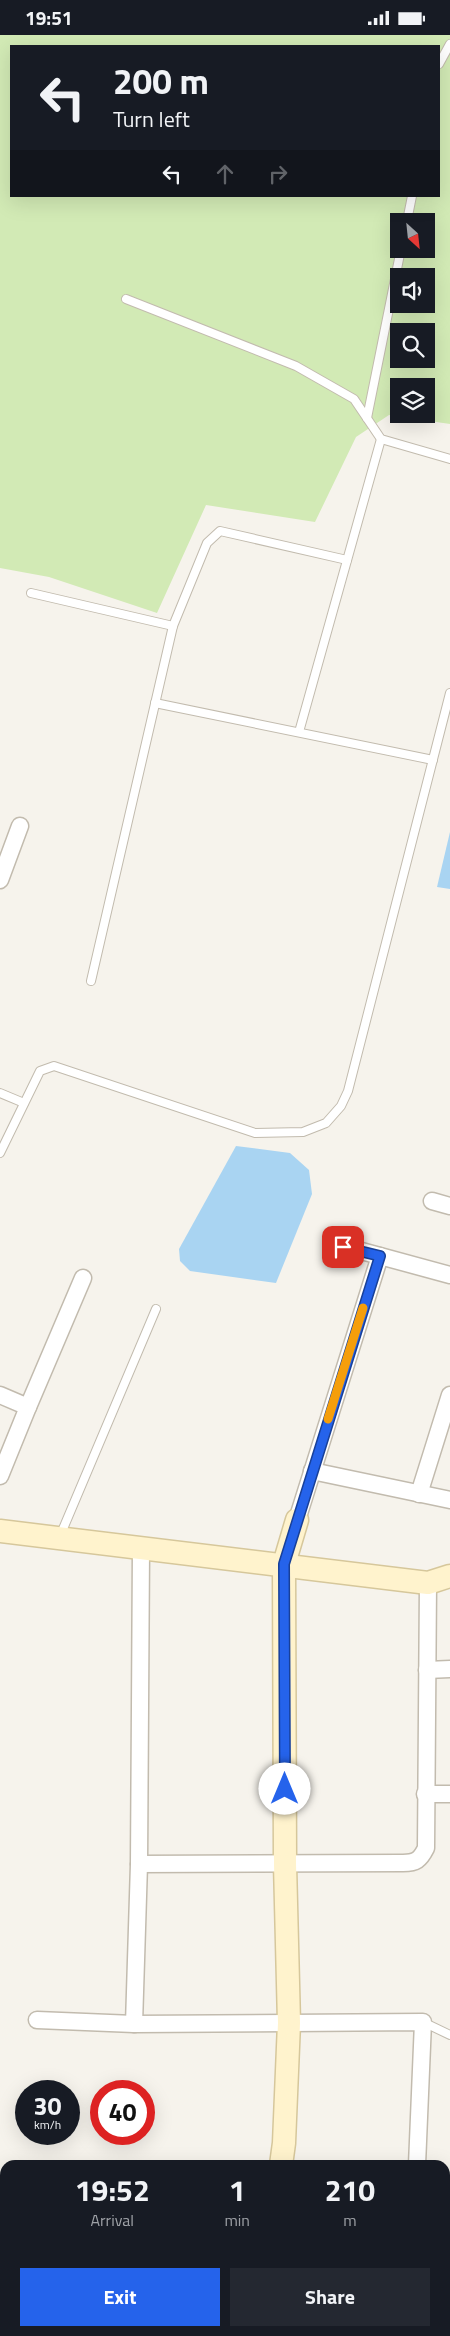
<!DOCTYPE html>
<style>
body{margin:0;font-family:"Titillium Web",sans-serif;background:#242831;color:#f1f3f6;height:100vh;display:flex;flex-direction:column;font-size:19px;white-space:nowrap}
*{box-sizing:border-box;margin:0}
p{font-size:16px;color:#9ea1a6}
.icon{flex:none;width:28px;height:28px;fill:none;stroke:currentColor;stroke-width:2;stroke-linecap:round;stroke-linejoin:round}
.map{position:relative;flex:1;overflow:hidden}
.side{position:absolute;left:0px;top:2125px;width:450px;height:176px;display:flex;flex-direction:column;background:#171b24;border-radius:15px 15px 0 0;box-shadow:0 5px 20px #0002}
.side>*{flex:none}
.hud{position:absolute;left:10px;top:10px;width:430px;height:152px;border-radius:0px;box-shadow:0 5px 20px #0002;background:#171b24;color:#f1f3f6;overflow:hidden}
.needle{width:32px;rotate:153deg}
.buttons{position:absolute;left:390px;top:178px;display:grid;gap:10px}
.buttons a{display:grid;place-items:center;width:45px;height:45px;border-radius:0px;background:#171b24;box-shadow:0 5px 20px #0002;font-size:25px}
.speed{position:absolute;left:15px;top:2045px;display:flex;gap:10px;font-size:25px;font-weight:700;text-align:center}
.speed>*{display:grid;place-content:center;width:65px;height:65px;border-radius:50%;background:#171b24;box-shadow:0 5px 20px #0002;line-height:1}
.speed small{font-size:12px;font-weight:400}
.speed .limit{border:8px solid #d22;background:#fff;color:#111}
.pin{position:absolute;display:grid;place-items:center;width:42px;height:42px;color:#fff;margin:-21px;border-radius:10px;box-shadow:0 2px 8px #0006}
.me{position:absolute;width:55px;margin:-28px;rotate:0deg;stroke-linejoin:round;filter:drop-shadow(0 0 4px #0008)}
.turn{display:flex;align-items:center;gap:18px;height:105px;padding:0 20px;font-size:22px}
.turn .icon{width:65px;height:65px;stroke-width:2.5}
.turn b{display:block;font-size:35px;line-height:42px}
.lanes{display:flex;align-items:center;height:48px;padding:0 20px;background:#0003;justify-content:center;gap:25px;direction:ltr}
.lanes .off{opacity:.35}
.eta{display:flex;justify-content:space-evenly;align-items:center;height:85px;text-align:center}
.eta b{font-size:30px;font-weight:700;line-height:35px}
.primary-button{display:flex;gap:10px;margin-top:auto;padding:10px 20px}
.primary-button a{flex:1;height:58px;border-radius:0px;background:#2563eb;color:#fff;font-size:20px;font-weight:700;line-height:58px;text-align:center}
.primary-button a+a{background:#242831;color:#f1f3f6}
.status{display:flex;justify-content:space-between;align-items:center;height:35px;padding:0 25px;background:#171b24;direction:ltr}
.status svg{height:14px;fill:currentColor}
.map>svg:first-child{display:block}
.green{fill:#d2eab5;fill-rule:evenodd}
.water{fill:#a9d4f2}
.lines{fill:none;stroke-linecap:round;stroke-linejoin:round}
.lane-casing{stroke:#c2bbae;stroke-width:10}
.street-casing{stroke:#c2bbae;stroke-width:19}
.secondary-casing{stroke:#d6c79b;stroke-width:25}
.lane{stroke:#fff;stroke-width:8}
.street{stroke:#fff;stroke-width:16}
.secondary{stroke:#fff3cd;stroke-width:22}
.route-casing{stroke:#184099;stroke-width:12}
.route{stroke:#2563eb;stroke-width:9}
.slow{stroke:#f59e0b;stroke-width:9}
</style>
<div class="status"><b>19:51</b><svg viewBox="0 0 49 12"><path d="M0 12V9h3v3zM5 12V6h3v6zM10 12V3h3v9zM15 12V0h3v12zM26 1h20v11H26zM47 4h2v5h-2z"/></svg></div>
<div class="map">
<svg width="450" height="2301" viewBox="0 0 450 2301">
<rect width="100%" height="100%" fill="#f6f3ec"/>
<path class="green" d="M0 0H450V389L389 380 356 402 315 487 206 470 157 578 49 542 0 533ZM11 11H439V161H11ZM399 186H426V214H399ZM399 241H426V269H399ZM399 296H426V324H399ZM399 351H426V379H399Z"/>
<g class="water">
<polygon points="450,797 450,854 437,852"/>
<polygon points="236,1111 290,1118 309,1135 312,1159 276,1248 190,1236 180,1226 179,1214"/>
</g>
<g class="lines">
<defs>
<g id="lane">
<polyline points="439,29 450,9"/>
<polyline points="407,186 412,161"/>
<polyline points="126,264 296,331 354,364 381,404 450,424"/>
<polyline points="367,383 401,214"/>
<polyline points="31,558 173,591"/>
<polyline points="155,668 433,725"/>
<polyline points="299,697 381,404"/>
<polyline points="91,946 173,591 207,508 220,496 347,525"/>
<polyline points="0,1058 24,1068"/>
<polyline points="0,1118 40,1036 54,1031 255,1098 303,1097 326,1088 341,1071 348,1056 450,658"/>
<polyline points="60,1501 156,1274"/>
<polyline points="423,1987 450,2000"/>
</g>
<g id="street">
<polyline points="0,845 20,791"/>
<polyline points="432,1166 450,1171"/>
<polyline points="343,1211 450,1240"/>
<polyline points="0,1360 28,1372 0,1441"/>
<polyline points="28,1372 83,1243"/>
<polyline points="312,1436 450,1465"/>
<polyline points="419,1459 450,1360"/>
<polyline points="297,1485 380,1221"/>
<polyline points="427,1635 450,1634"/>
<polyline points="425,1759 450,1759"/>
<path d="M139 1829 403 1828C416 1828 420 1825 426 1813L428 1548"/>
<polyline points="37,1985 134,1989 423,1987 417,2130"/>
<polyline points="134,1989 139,1829 141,1513"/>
<polyline points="445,2237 450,2237"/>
</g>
<g id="secondary">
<polyline points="0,1496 428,1548 450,1541"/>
<polyline points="281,2130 284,2108 289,1988 285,1829 284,1529 297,1485"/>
<polyline points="250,2301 252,2296"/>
</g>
</defs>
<use href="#lane" class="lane-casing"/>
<use href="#street" class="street-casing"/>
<use href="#secondary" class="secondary-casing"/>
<use href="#lane" class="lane"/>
<use href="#street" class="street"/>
<use href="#secondary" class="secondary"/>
</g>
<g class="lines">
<defs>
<polyline id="route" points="285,1754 284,1529 380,1221 343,1212"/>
</defs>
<use href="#route" class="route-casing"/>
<use href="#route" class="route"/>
<polyline class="slow" points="328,1384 363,1273"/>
</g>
</svg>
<div class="buttons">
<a><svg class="needle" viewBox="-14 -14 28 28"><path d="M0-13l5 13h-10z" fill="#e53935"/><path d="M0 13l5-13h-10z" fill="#9ea1a6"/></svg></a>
<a><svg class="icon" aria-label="sound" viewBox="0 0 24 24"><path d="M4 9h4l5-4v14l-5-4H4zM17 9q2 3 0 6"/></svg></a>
<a><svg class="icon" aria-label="search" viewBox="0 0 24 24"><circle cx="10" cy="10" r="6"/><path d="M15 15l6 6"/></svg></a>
<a><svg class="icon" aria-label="layers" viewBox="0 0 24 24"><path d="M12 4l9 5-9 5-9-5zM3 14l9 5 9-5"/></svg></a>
</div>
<div class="speed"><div>30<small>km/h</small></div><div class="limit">40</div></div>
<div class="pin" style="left:343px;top:1212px;background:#d93025"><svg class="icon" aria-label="arrive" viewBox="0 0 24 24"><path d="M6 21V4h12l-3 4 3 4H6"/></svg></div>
<svg class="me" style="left:285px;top:1754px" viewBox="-20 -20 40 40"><circle r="19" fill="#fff"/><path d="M0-13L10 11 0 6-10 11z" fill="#2563eb"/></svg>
<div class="hud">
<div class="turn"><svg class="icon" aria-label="left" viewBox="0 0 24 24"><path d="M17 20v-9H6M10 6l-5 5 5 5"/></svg><div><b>200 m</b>Turn left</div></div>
<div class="lanes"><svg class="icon" aria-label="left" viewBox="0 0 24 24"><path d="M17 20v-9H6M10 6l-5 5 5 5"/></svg><svg class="icon off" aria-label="ahead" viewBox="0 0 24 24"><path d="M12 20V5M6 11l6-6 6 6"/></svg><svg class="icon off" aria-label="right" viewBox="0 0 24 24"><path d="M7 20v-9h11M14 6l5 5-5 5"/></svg></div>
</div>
<section class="side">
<div class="eta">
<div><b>19:52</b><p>Arrival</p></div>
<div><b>1</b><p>min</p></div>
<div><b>210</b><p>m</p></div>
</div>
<div class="primary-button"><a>Exit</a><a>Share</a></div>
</section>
</div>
